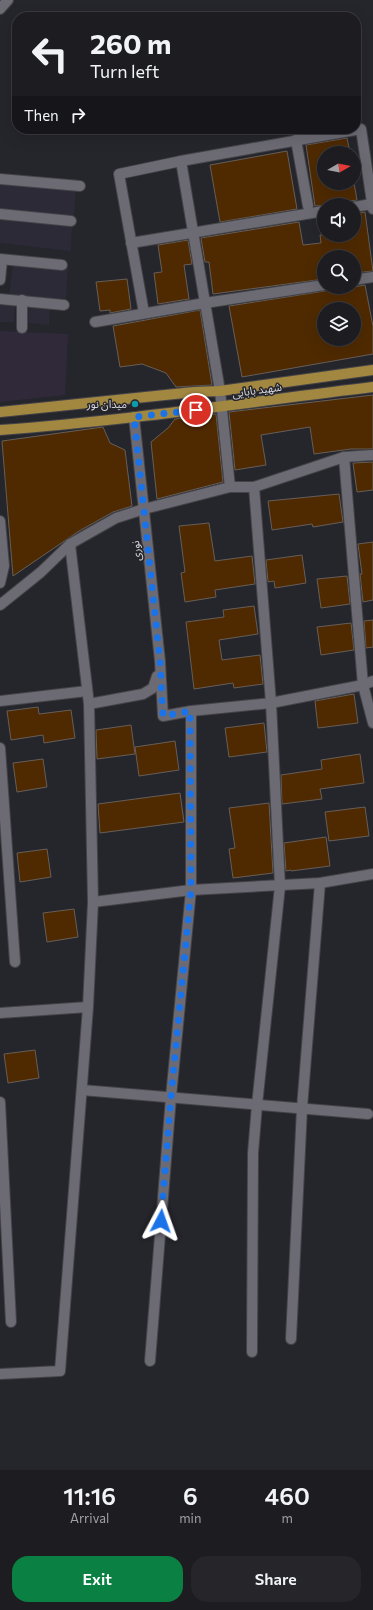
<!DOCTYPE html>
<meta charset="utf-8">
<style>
body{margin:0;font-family:Commissioner,"Noto Sans Arabic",sans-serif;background:#25252a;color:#f1f3f6;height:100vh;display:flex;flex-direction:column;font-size:15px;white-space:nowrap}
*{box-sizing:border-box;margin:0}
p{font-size:13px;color:#a0a1a5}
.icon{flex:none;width:22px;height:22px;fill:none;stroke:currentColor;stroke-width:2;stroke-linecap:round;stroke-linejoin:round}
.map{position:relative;height:1470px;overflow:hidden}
.sheet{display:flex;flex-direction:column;background:#1c1c21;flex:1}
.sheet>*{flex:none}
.top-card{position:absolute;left:12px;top:12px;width:349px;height:122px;border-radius:16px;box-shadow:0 4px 16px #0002,0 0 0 1px #3a3a3f;background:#1c1c21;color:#f1f3f6;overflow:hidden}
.needle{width:26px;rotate:81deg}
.fabs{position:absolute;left:317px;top:146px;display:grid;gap:8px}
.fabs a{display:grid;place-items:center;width:44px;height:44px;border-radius:50%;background:#1c1c21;box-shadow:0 4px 16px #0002,0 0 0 1px #3a3a3f;font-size:20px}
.pin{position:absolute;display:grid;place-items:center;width:34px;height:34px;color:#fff;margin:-17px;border:2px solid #fff;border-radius:50%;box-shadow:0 1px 4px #0007}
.me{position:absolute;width:44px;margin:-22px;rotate:4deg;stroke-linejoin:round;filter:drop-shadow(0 0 3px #0008)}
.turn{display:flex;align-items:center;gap:14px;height:84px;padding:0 12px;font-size:18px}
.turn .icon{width:52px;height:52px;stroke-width:2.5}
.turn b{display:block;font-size:28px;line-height:34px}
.then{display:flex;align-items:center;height:38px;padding:0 12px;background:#0003;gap:8px;font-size:15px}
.eta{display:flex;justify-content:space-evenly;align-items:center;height:68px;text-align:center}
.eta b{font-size:24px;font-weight:600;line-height:28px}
.button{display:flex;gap:8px;margin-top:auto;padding:8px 12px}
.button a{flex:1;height:46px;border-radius:16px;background:#0b8043;color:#fff;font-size:16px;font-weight:600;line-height:46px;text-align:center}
.button a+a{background:#25252a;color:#f1f3f6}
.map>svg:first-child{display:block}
.built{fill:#2c2a37}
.education{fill:#30293a}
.building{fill:#4f2a01;stroke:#665e58;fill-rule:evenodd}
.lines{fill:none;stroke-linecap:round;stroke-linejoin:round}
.minor-casing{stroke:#434348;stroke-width:12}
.major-casing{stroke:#434348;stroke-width:12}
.minor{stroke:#6c6b74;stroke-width:10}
.major{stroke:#a28740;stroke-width:10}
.route{stroke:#1a73e8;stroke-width:7;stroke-dasharray:0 12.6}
.culture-dot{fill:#0f9aa8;stroke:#25252c;stroke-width:1.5}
.labels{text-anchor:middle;stroke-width:3;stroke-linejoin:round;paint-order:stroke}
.street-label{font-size:11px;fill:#d8d8dd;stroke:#25252c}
.poi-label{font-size:11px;fill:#d8d8dd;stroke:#25252c;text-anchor:end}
</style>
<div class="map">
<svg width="373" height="1470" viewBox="0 0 373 1470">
<rect width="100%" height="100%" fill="#25252c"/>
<g class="built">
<polygon points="0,182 76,190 74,216 0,209"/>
<polygon points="0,219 72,225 71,251 0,243"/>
<polygon points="13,265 68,268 66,299 9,296"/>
<polygon points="0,302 15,304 14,322 0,322"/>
<polygon points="29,302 50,305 49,325 28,323"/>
</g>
<polygon class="education" points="0,331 68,334 65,395 0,402"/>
<g class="building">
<polygon points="347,138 350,153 324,153 324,183 354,183 357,200 331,205 315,206 306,145"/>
<polygon points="287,151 297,209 220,222 210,165"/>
<polygon points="365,212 373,271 354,273 354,257 324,257 324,279 213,294 209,262 205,262 201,238 299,222 303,245 321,243 320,235 354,235 354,214"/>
<polygon points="188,240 192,264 184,265 189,299 158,304 154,273 162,272 158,245"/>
<polygon points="127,279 131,309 110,313 110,310 100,311 96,282"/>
<path d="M365 285 373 326V354L242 377 229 306 325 291 330 287H354ZM324 309H354V339H324Z"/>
<polygon points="200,310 212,385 176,387 166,373 142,364 120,367 113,326"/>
<polygon points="373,395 373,449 351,449 314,454 310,427 261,435 266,465 235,470 229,412"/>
<polygon points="216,414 223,482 157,499 151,442 168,428 175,419"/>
<polygon points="103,427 110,443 125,450 132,506 113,512 79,531 13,576 2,441"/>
<polygon points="373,462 373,490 357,492 353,463"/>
<polygon points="339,494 343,522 313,527 312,524 272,530 268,501"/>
<polygon points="209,523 215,561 252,556 255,584 215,590 216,597 185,602 181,573 185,572 179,526"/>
<polygon points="373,542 373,600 363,602 360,574 362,574 358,544"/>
<polygon points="302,555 306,583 275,588 274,581 268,582 266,560"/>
<polygon points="347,576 350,604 321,608 317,579"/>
<polygon points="254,606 258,634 219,640 222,660 260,655 263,684 234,688 233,683 194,689 186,622 224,617 223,610"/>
<polygon points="373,620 373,647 366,648 364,621"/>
<polygon points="351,623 354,650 321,655 317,627"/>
<polygon points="354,694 358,723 318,728 315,701"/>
<polygon points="38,707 39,714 71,710 75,738 44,743 43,735 11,740 7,711"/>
<polygon points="264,723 267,752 229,757 225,728"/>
<polygon points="131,725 135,754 97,759 96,730"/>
<polygon points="175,741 179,770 139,776 135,747"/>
<polygon points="360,754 364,783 320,789 322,799 282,804 281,775 322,769 321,760"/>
<polygon points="43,759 47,787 17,792 13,763"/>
<polygon points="180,793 184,822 100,833 98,804"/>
<polygon points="269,803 273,873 233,878 229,849 235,848 229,808"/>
<polygon points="365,807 369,836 329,841 325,812"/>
<polygon points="326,837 330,866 291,871 291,870 286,871 284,843"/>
<polygon points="47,849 51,877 20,882 17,853"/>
<polygon points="74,909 78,937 47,942 43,913"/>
<polygon points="35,1050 39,1078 8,1083 4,1054"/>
</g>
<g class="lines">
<defs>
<g id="minor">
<polyline points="0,9 8,0"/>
<polyline points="296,140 308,206"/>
<polyline points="181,161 220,391 230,487"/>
<polyline points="0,179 80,186"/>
<polyline points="354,207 372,204"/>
<polyline points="0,214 71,221"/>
<polyline points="131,243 324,211"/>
<polyline points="0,259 62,265"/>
<polyline points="0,280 2,260"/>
<polyline points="354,280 373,277"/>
<polyline points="0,299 64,305"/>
<polyline points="22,300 22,328"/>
<polyline points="144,313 119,174 181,161 361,129 373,209"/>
<polyline points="95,322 205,303 324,285"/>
<polyline points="134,417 160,661 163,716 191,711 271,703 254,487"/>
<polyline points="344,457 363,685 373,723"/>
<polyline points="0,521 4,566 0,583"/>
<polyline points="0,605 41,572 70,544 116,518 144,509 230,487 254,487 344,457 373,455"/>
<polyline points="0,701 87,691"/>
<polyline points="89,704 143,694 153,688 157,676"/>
<polyline points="0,748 15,962"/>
<polyline points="93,902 191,890 320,883 373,874"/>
<polyline points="0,1013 88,1007"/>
<polyline points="82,1090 368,1114"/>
<polyline points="0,1102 11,1322"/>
<polyline points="291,1339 302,1108 320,883"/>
<polyline points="252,1352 253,1153 257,1105 280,886 271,703 363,685 373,681"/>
<polyline points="150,1361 171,1097 191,890 191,711"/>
<polyline points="0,1374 60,1371 88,1007 93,902 89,704 70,544"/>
</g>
<g id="major">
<polyline points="0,412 194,392 220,391 373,370"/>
<path d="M0 430C125 421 249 402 373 387"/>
</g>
</defs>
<use href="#minor" class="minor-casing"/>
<use href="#major" class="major-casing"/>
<use href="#minor" class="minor"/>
<use href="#major" class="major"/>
</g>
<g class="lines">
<polyline class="route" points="161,1221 171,1097 191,890 190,711 163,716 160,661 134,417 196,410"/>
</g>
<circle class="culture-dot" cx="135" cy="404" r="4"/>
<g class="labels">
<g class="street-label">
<text transform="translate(257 390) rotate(-8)" y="4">شهید بابایی</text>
<text transform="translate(136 551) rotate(-96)" y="4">نوری</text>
</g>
<g class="poi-label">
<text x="127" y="408">میدان نور</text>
</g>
</g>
</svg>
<div class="fabs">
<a><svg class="needle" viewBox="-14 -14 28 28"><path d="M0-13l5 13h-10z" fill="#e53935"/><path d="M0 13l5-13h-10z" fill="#a0a1a5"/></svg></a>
<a><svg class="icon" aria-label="sound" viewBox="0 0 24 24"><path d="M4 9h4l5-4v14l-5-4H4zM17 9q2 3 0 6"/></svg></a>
<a><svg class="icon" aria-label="search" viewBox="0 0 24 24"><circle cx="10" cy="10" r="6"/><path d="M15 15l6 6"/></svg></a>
<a><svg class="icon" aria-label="layers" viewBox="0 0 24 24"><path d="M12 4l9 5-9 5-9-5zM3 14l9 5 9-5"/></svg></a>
</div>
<div class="pin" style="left:196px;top:410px;background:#d93025"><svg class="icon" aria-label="arrive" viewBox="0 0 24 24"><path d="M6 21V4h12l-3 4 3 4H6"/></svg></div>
<svg class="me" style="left:161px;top:1221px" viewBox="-20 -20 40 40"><path d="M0-17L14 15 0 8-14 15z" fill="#1a73e8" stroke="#fff" stroke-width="4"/></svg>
<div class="top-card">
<div class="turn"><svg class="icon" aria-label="left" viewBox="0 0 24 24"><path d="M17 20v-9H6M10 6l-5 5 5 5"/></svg><div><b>260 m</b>Turn left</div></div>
<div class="then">Then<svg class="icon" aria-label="right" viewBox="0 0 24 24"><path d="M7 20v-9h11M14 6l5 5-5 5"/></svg></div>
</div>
</div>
<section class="sheet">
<div class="eta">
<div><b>11:16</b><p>Arrival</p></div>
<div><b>6</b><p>min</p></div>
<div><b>460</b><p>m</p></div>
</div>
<div class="button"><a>Exit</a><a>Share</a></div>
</section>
